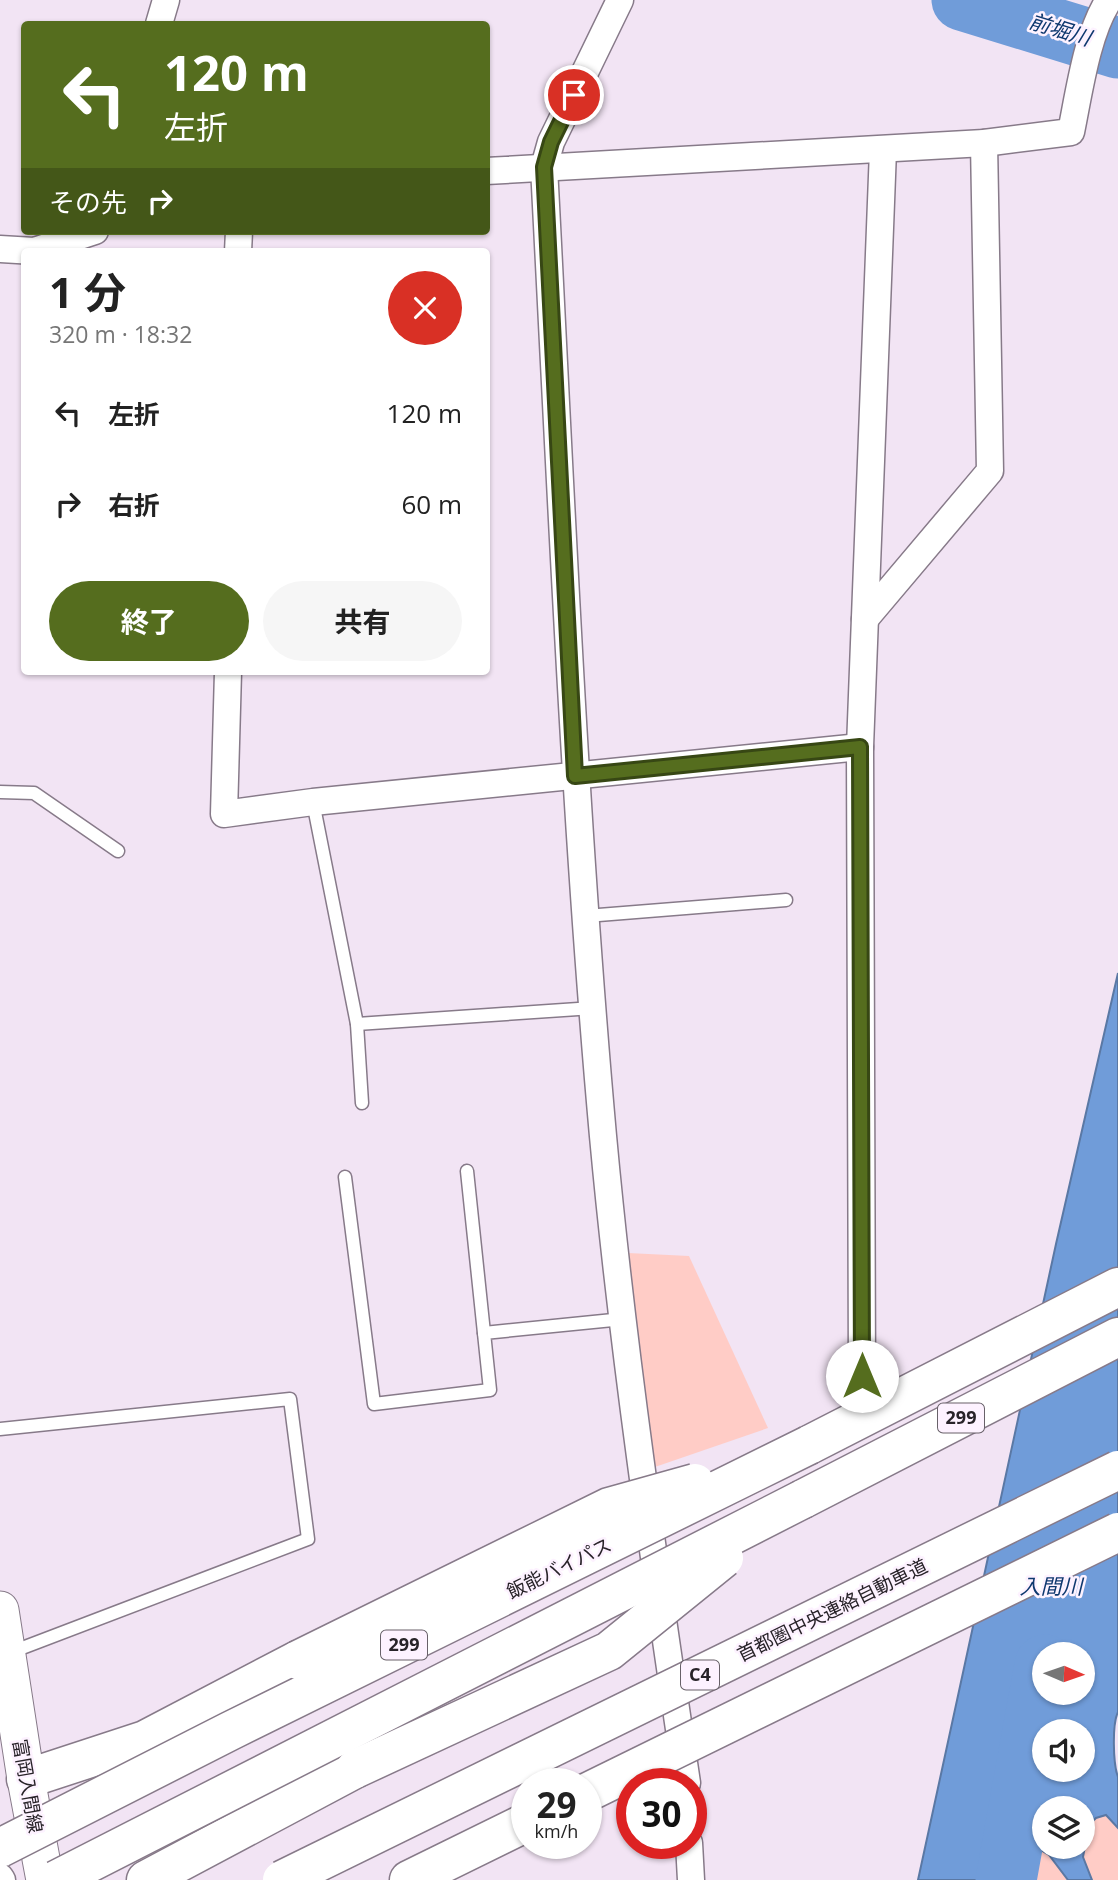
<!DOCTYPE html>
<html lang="ja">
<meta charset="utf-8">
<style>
body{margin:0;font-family:"Open Sans","Noto Sans JP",sans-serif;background:#f6f6f6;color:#222;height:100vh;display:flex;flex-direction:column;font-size:26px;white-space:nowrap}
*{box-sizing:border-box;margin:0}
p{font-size:23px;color:#767676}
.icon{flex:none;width:38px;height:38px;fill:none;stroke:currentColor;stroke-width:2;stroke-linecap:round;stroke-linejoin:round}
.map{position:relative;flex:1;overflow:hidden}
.side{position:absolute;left:21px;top:248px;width:469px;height:427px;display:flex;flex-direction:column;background:#fff;border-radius:7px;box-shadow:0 2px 5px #0004}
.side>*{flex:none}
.top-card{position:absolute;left:21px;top:21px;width:469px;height:214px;border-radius:7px;box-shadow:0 2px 5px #0004;background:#556d1e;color:#fff;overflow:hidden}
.needle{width:46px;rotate:92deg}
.tools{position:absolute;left:1032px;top:1642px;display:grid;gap:14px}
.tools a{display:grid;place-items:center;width:63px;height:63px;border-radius:50%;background:#fff;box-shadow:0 2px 5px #0004;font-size:35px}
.speed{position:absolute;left:511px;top:1768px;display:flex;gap:14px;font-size:35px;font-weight:700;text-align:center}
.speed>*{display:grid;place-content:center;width:91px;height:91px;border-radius:50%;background:#fff;box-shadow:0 2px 5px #0004;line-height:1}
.speed small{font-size:18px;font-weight:400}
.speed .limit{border:10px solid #d22;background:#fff;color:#111}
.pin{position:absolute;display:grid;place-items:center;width:60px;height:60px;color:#fff;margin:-30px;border:4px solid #fff;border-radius:50%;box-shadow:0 2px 7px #0007}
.me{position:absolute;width:77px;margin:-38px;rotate:0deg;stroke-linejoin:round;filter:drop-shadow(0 0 5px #0008)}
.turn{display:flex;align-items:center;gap:24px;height:147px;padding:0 28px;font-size:32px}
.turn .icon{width:91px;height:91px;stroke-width:2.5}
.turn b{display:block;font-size:49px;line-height:60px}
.then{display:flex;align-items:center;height:66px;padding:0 28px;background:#0003;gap:14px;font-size:26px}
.round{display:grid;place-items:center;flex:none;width:74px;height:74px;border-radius:37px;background:#f6f6f6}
.overview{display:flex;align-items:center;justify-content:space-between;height:119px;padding:0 28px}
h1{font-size:42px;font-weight:700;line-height:52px}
.cta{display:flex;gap:14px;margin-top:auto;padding:14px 28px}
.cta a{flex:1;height:80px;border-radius:42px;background:#556d1e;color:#fff;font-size:28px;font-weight:700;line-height:80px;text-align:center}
.cta a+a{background:#f6f6f6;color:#222}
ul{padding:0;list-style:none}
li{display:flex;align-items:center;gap:21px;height:91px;padding:0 28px}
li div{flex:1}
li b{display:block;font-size:26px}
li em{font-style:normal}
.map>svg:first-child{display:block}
.green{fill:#ffccc6}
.water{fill:#709cd9;stroke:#5a78a4;stroke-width:2;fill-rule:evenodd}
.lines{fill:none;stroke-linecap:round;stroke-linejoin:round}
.river{stroke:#709cd9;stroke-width:61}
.service-casing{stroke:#877a89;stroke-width:15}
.minor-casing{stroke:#877a89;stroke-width:29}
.secondary-casing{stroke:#877a89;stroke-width:39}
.trunk-casing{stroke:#877a89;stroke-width:41}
.motorway-casing{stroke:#877a89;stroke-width:41}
.service{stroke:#fff;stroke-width:12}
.minor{stroke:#fff;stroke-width:26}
.secondary{stroke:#fff;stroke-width:37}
.trunk{stroke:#fff;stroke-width:38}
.motorway{stroke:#fff;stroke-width:38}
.trunk-bridge-casing{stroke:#877a89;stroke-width:41;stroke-linecap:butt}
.motorway-bridge-casing{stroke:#877a89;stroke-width:41;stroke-linecap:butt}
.trunk-bridge{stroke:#fff;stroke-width:38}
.motorway-bridge{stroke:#fff;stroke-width:38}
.route-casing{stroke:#374714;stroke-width:18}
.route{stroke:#556d1e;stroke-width:12}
.labels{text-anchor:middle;stroke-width:5;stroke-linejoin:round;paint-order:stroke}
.shield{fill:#fdf2ff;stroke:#686169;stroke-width:2}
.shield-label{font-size:18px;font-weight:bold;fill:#282329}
.street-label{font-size:19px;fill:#282329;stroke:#fdf2ff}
.water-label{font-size:21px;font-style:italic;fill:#0e386f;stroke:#fdf2ff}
</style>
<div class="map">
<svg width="1118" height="1880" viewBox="0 0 1118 1880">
<rect width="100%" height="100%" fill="#f2e4f4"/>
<g class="green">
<polygon points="628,1253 689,1256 768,1428 652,1468"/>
<polygon points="1106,1815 1118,1828 1118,1880 1092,1880 1083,1857 1089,1825 1096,1818"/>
<polygon points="1012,1833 1049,1855 1068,1880 996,1880 1001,1840"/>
</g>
<path class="water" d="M1118 973V1712C1112 1724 1113 1764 1118 1777V1828L1106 1815 1096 1818 1089 1825 1083 1857 1092 1880H1068L1049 1855 1012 1833 1001 1840 996 1880H918L1056 1244ZM1045 1654H1083V1692H1045ZM1045 1731H1083V1769H1045ZM1045 1808H1083V1846H1045Z"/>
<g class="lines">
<g class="river">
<polyline points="962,0 1118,48"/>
<polyline points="1006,1880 1045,1665"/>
</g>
<defs>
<g id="service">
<polyline points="0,792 34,793 118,851"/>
<polyline points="313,802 357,1024 362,1103"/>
<polyline points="586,916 786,900"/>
<polyline points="357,1024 593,1008"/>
<polyline points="467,1171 484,1333"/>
<polyline points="345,1177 374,1404 490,1390 484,1333 623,1319"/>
<polyline points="0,1429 290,1399 308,1539 9,1653"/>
</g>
<g id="minor">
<path d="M620 0 551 142 544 167C561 490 574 814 603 1136 623 1353 655 1568 687 1783"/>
<polyline points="159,24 166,0"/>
<path d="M486 171 984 143 1071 132C1079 93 1087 33 1109 0"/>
<polyline points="0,249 34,251 95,231"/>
<polyline points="238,252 239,231"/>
<polyline points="865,619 990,471 984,143"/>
<polyline points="228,672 224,814 313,802 860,747"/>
<polyline points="862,1376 860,747 883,150"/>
<polyline points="689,1843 691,1880"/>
<polyline points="0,1877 2,1880"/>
</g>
<polyline id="secondary" points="0,1610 26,1779 45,1880"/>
<g id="trunk">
<polyline points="809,1445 1118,1287"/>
<polyline points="803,1499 1118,1337"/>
<polyline points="26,1779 145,1740 298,1660"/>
<polyline points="146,1880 355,1769"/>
</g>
<polyline id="motorway" points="409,1880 527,1822"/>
</defs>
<use href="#service" class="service-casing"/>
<use href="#minor" class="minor-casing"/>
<use href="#secondary" class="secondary-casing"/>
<use href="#trunk" class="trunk-casing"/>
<use href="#motorway" class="motorway-casing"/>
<use href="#service" class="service"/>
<use href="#minor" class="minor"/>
<use href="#secondary" class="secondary"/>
<use href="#trunk" class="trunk"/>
<use href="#motorway" class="motorway"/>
<defs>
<g id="trunk-bridge">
<polyline points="298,1660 609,1507 695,1483"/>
<polyline points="355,1769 609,1651 724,1558"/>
<polyline points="0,1848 230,1731 809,1445"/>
<polyline points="56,1880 803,1499"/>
</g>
<g id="motorway-bridge">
<polyline points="586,1793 1118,1532"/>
<polyline points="282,1880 1118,1470"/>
</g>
</defs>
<use href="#trunk-bridge" class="trunk-bridge-casing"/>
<use href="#motorway-bridge" class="motorway-bridge-casing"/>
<use href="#trunk-bridge" class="trunk-bridge"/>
<use href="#motorway-bridge" class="motorway-bridge"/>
</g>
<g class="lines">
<defs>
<polyline id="route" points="574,95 551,142 544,167 575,776 860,747 862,1376"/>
</defs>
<use href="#route" class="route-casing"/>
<use href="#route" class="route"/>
</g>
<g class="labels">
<g class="shield">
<rect x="938" y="1403.5" width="46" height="29" rx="5"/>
<rect x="381" y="1630.5" width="46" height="29" rx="5"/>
<rect x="681" y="1660.5" width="38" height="29" rx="5"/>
</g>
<g class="shield-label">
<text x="961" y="1424">299</text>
<text x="404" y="1651">299</text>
<text x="700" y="1681">C4</text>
</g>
<g class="street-label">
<text transform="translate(559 1568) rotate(-26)" y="7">飯能バイパス</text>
<text transform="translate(832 1610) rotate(-26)" y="7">首都圏中央連絡自動車道</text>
<text transform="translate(28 1786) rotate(80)" y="7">富岡入間線</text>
</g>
<g class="water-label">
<text transform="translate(1060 30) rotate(17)" y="7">前堀川</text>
<text x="1051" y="1594">入間川</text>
</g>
</g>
</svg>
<div class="tools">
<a><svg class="needle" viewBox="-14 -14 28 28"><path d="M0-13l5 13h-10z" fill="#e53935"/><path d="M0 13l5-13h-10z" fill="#767676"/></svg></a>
<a><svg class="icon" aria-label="sound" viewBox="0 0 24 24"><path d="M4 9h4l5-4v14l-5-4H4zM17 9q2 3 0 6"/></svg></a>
<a><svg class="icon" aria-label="layers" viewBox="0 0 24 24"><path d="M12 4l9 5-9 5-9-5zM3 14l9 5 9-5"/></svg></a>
</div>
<div class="speed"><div>29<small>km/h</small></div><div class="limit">30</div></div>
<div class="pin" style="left:574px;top:95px;background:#d93025"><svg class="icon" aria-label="arrive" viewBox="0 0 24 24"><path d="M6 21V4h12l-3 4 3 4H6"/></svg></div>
<svg class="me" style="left:862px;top:1376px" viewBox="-20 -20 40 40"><circle r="19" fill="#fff"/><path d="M0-13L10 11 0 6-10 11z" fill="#556d1e"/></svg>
<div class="top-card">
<div class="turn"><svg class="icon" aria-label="left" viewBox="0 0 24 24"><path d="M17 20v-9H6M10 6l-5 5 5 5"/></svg><div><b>120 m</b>左折</div></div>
<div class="then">その先<svg class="icon" aria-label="right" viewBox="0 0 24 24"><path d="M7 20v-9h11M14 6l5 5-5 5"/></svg></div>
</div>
<section class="side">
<div class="overview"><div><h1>1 分</h1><p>320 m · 18:32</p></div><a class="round" style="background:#d93025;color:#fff"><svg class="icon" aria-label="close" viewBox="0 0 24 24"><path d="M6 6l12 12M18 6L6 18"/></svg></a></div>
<ul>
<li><svg class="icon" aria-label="left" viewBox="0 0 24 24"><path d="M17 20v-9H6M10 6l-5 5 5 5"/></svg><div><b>左折</b></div><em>120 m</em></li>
<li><svg class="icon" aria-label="right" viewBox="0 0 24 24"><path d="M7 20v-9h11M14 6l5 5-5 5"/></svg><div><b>右折</b></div><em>60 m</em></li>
</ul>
<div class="cta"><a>終了</a><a>共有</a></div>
</section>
</div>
